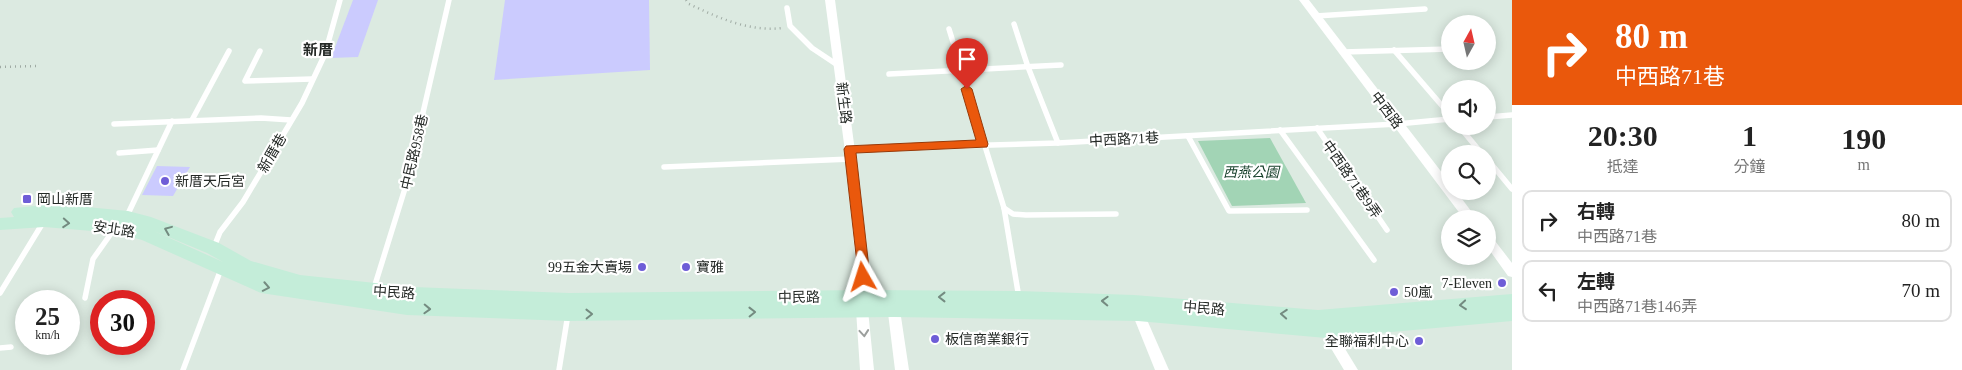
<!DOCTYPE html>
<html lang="zh-TW">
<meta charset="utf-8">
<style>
body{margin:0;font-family:"Times New Roman","Noto Sans TC",serif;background:#f2f2f2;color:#222;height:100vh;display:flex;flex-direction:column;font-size:19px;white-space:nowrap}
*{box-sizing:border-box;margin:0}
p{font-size:16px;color:#767676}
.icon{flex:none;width:28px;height:28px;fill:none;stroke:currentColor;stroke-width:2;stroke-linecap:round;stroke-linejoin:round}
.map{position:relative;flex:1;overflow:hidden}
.panel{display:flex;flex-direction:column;background:#fff;width:450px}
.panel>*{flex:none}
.guide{background:#ea580c;color:#fff;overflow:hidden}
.needle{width:32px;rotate:8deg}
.controls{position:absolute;left:1441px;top:15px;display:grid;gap:10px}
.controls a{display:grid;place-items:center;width:55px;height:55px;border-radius:50%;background:#fff;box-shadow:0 2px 12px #0003;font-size:25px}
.speed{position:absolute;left:15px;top:290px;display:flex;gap:10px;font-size:25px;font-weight:700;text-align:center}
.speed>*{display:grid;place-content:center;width:65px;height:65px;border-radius:50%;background:#fff;box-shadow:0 2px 12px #0003;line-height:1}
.speed small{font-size:12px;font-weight:400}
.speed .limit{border:8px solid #d22;background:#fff;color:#111}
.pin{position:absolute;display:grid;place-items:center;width:42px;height:42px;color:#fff;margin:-51px -21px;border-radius:50% 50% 50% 0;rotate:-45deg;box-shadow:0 0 5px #0007}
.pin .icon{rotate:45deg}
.me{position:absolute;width:55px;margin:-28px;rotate:354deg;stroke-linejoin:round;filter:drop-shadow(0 0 4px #0008)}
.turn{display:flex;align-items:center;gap:18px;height:105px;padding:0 20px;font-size:22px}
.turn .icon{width:65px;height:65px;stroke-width:2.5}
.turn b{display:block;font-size:35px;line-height:42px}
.eta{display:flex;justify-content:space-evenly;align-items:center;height:85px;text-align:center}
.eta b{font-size:30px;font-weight:600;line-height:35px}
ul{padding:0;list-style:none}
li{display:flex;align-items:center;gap:15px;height:62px;margin:0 10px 8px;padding:0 10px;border:2px solid #e0e0e0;border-radius:10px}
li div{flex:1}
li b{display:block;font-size:19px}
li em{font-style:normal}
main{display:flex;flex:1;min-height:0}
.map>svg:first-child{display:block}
.green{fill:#a2d4b5}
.building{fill:#cbcbfe}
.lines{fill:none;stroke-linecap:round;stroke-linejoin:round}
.path{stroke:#9faaa3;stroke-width:2.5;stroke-dasharray:1 4;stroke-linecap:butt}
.service{stroke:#fff;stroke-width:5.5}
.minor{fill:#fff;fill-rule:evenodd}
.secondary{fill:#c4edd9;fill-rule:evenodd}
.oneway{stroke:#748b80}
.oneway2{stroke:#9c9f9d}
.route{fill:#ea580c;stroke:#983908}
.poi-dot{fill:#6e5dd7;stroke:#fff;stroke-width:2}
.labels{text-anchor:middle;stroke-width:4.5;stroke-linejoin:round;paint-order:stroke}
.street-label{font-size:14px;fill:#242926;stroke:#fff}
.park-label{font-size:14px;font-style:italic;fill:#133d27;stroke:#fff}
.poi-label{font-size:14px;fill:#242926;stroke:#fff;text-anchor:start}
.neighbourhood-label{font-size:15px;font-weight:bold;fill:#242926;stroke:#fff}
</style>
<main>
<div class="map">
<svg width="1512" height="370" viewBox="0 0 1512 370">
<rect width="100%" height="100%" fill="#dceae1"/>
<polygon class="green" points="1270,138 1306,203 1232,206 1198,141"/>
<g class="building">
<polygon points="353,0 378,0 358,57 331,58"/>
<polygon points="505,0 649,0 650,70 494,80"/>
<polygon points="157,166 190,167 173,196 142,195"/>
</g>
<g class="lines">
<g class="path">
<path d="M686 0 689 4C719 18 749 32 783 28"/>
<polyline points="0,67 37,66"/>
</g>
<g class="service">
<polyline points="787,8 790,26 812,48 839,66"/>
<polyline points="1316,16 1425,9"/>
<polyline points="1014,24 1028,67 1058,143"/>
<polyline points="949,29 1004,208 1019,298"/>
<polyline points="1394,50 1450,115"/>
<polyline points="260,51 245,81 312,79"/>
<polyline points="1343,52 1450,49"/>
<polyline points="889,74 1061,65"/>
<polyline points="1488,117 1512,115"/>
<polyline points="192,120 229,51"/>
<polyline points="114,124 261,118 291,120"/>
<polyline points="1459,126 1482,154"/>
<polyline points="1317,128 1387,230"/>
<polyline points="1280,130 1374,260"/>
<polyline points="1188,136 1229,211 1307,210"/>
<polyline points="850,149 1058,143 1397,124 1450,119"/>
<polyline points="119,153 158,150"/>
<polyline points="1488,160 1512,189"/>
<polyline points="664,167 851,159"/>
<polyline points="1004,208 1013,214 1026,215 1116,214"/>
<polyline points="126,218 172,121"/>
<polyline points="214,247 220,232 243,202 302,103 325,54 340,0"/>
<polyline points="374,288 407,182 449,0"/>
<polyline points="0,293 44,221"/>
<polyline points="85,298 93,259 115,228"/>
<polyline points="0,348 11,347"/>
<polyline points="183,370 221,269"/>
<polyline points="559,370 568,314"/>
</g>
<g class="minor">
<polygon points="825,0 835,0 856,159 871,297 868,310 874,370 860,370 856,310 859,297 846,159"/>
<polygon points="1299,0 1309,0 1450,183 1450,191 1456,191 1477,219 1464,219"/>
<polygon points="1488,235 1492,237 1512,263 1512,277 1508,276 1488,248"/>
<polygon points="887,301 898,306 900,310 909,370 895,370 888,313 883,311 881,307 883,303"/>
<polygon points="1136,302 1140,304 1169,370 1155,370 1130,308 1132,304"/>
<polygon points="1323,319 1328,321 1358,370 1344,370 1317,325 1318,321"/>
</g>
<path class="secondary" d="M56 204 128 211 151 217 219 243 251 261 300 275 413 287 569 293 865 290 1019 291 1134 295 1318 310 1512 294V321L1326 338 1138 321 894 317 568 321 407 315 261 293 142 240 116 233 44 227 0 230V218L14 217 11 212 14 208ZM154 231 207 253 223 262Z"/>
</g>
<defs><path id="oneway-chevron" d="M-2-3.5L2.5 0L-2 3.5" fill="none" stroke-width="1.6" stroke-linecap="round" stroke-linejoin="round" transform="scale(1.25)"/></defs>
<g class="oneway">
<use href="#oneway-chevron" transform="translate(66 223) rotate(4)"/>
<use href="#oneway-chevron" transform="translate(168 230) rotate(-158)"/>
<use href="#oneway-chevron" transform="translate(266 287) rotate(11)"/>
<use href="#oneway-chevron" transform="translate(942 297) rotate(-180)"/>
<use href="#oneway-chevron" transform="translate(1105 301) rotate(-178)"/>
<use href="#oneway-chevron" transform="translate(1463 305) rotate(175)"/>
<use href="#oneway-chevron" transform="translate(427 309) rotate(2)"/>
<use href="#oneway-chevron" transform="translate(752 312) rotate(-1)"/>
<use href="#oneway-chevron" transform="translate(589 314) rotate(-1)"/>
<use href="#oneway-chevron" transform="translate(1284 314) rotate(-176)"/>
</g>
<use class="oneway2" href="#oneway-chevron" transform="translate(864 333) rotate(85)"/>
<polygon class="route" points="967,85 972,89 988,144 987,147 856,153 870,277 868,281 863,282 859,281 844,149 846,146 976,140 961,89"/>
<g class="poi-dot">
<circle cx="165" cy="181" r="5"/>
<rect x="22" y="194" width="10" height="10" rx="2.5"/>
<circle cx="642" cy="267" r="5"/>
<circle cx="686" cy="267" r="5"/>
<circle cx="1502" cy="283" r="5"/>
<circle cx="1394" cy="292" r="5"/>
<circle cx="935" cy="339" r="5"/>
<circle cx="1419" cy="341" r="5"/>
</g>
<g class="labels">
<g class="street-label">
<text transform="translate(844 103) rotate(83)" y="5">新生路</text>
<text transform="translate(1387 110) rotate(53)" y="5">中西路</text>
<text transform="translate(1124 139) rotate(-3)" y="5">中西路71巷</text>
<text transform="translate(414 152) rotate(-77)" y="5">中民路958巷</text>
<text transform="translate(272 153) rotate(-60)" y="5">新厝巷</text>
<text transform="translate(1352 179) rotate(55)" y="5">中西路71巷9弄</text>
<text transform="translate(114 229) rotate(9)" y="5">安北路</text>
<text transform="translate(394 292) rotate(4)" y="5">中民路</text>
<text transform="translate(799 297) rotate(-1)" y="5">中民路</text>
<text transform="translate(1204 308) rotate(5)" y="5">中民路</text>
</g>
<g class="park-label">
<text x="1251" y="177">西燕公園</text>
</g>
<g class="poi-label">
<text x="175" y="186">新厝天后宮</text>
<text x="37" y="204">岡山新厝</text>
<text x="632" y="272" text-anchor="end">99五金大賣場</text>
<text x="696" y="272">寶雅</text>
<text x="1492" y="288" text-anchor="end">7-Eleven</text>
<text x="1404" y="297">50嵐</text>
<text x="945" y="344">板信商業銀行</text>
<text x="1409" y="346" text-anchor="end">全聯福利中心</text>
</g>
<g class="neighbourhood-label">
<text x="318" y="55">新厝</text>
</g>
</g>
</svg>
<div class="controls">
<a><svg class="needle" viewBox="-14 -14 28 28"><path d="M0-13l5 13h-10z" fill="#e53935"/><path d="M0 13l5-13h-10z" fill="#767676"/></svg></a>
<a><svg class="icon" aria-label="sound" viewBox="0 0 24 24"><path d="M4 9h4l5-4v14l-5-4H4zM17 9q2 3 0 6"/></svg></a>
<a><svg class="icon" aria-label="search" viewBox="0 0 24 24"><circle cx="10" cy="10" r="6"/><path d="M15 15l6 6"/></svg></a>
<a><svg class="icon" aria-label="layers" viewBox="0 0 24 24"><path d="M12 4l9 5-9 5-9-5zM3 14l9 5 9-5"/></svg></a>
</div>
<div class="speed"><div>25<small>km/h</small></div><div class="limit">30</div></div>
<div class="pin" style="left:967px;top:89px;background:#d93025"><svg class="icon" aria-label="arrive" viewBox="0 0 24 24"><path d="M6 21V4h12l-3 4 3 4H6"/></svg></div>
<svg class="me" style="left:863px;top:277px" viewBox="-20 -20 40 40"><path d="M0-17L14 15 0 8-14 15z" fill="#ea580c" stroke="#fff" stroke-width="4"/></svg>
</div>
<section class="panel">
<div class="guide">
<div class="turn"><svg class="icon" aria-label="right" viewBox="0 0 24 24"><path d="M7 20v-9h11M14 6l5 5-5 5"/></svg><div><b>80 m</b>中西路71巷</div></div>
</div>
<div class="eta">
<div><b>20:30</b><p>抵達</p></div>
<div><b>1</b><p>分鐘</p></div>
<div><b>190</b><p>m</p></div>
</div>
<ul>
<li><svg class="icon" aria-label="right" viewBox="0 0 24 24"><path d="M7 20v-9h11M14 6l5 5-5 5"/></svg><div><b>右轉</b><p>中西路71巷</p></div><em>80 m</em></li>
<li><svg class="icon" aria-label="left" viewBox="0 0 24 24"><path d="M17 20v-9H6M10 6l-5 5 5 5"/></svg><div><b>左轉</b><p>中西路71巷146弄</p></div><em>70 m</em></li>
</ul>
</section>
</main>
